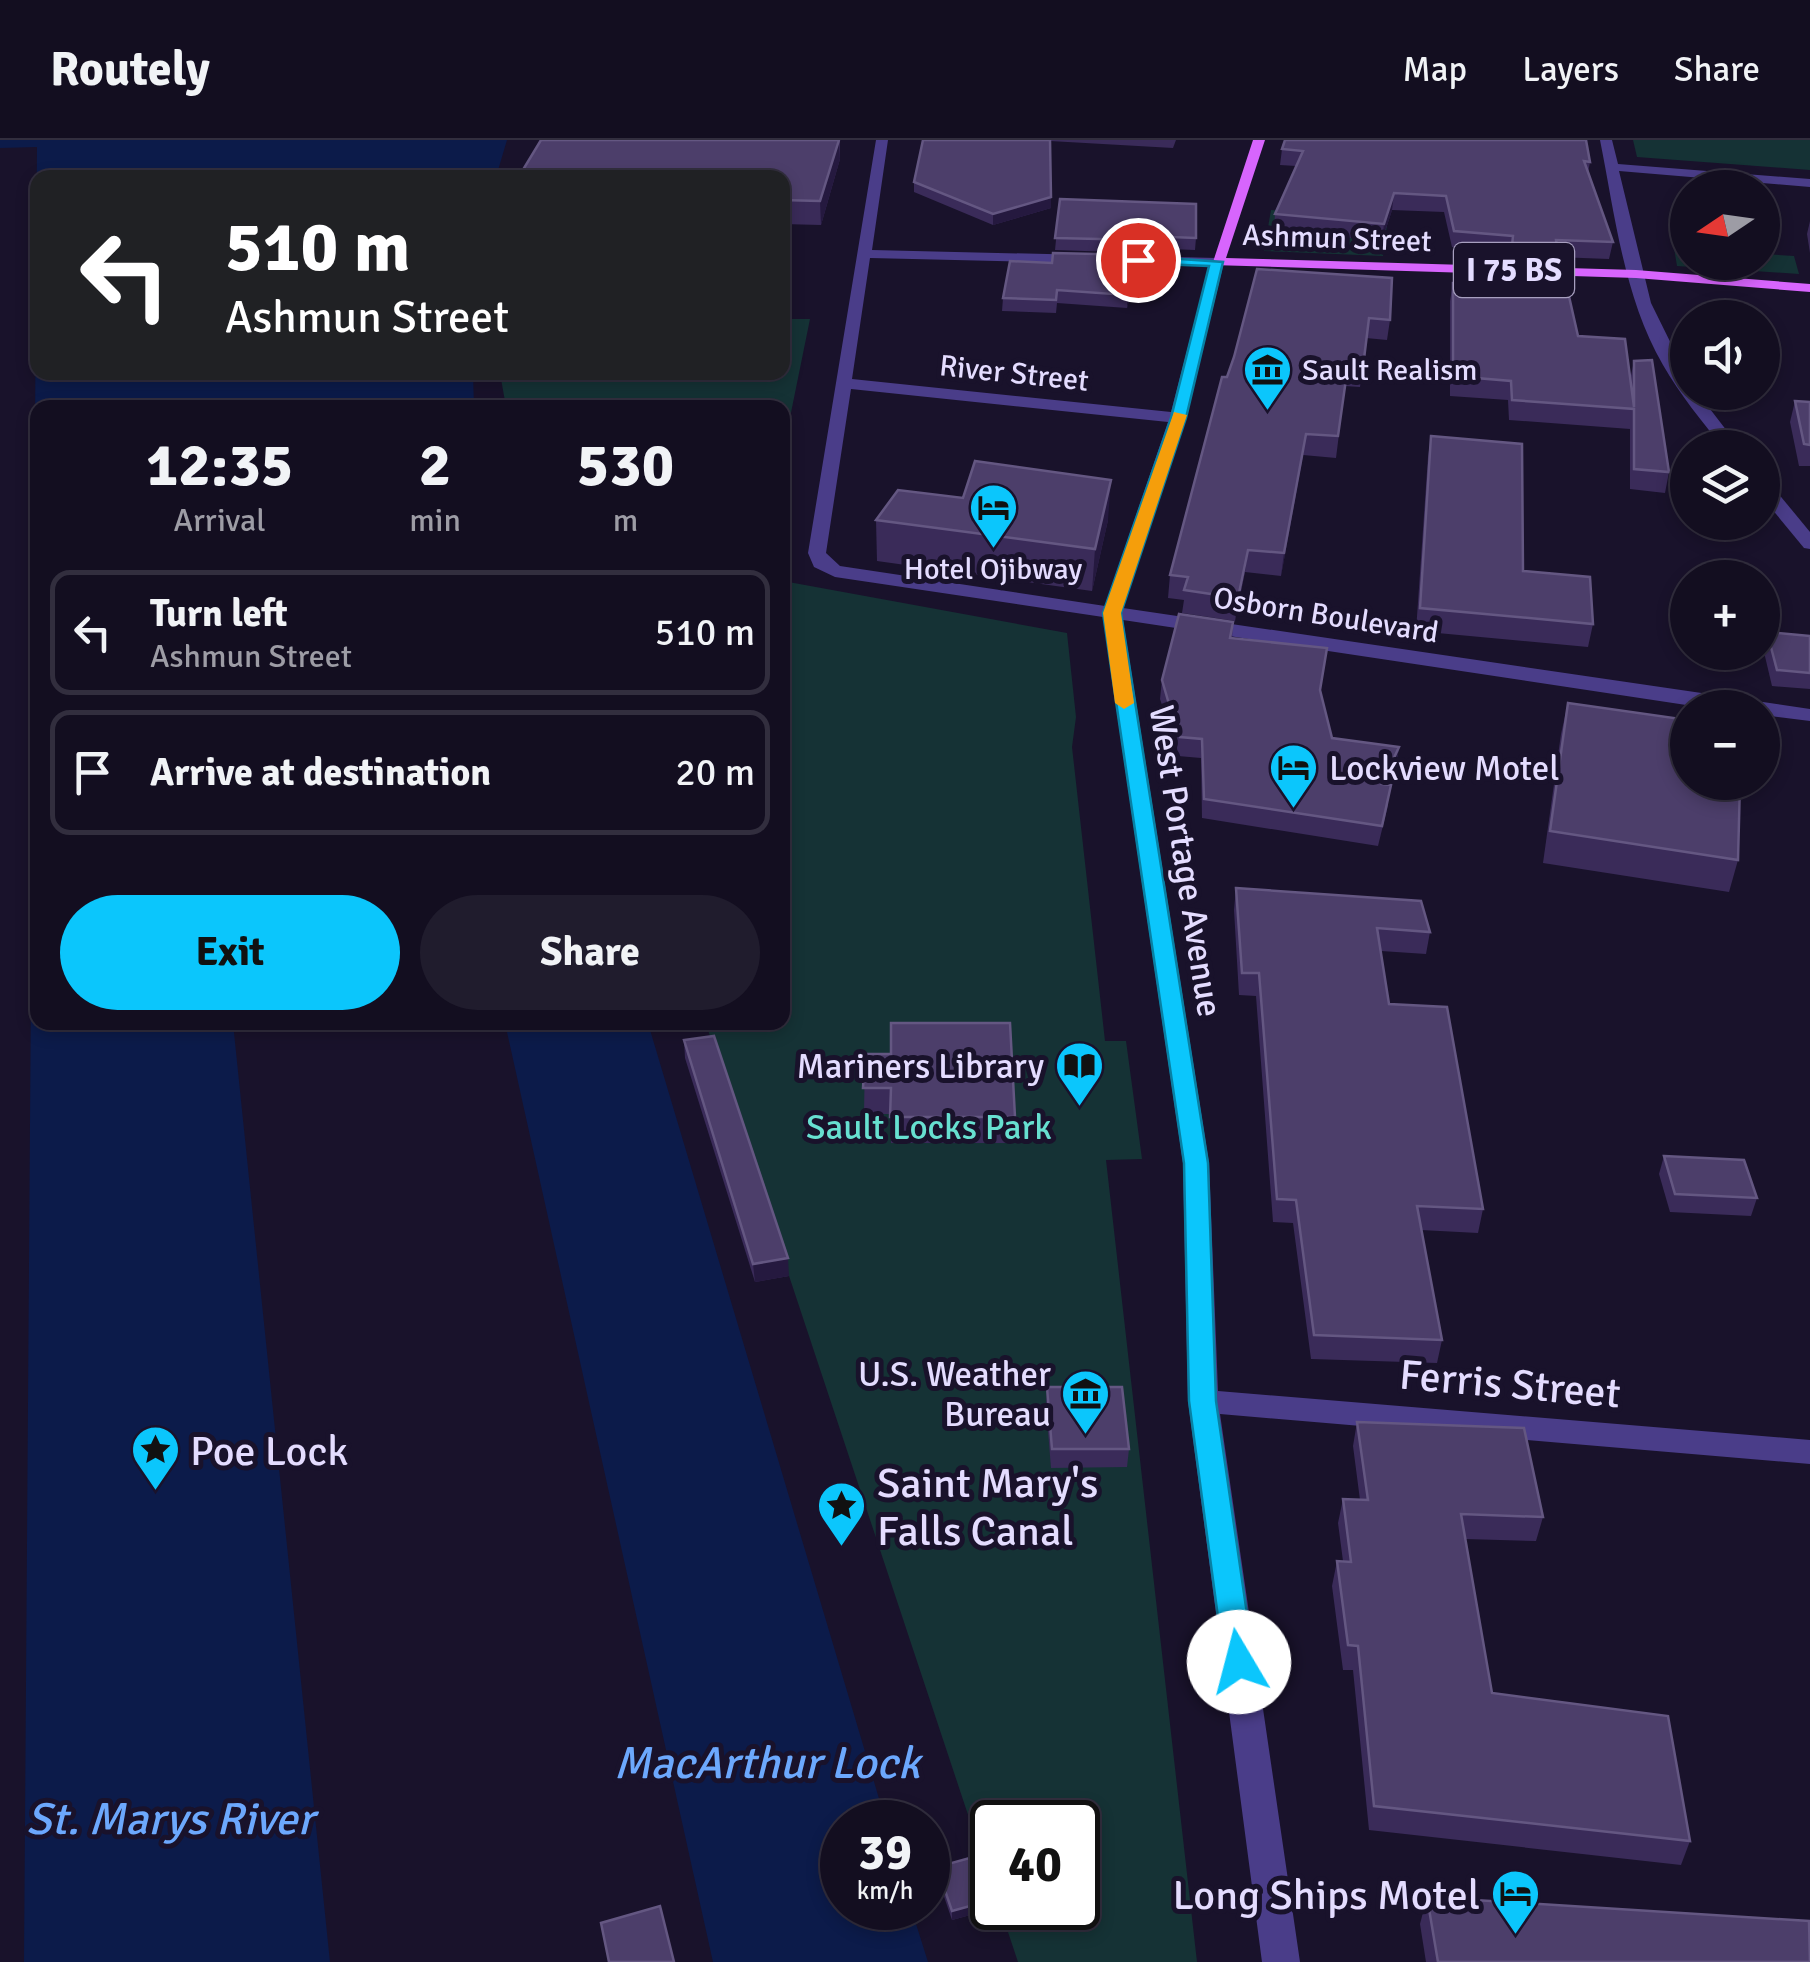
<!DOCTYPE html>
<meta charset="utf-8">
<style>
body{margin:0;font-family:Signika,sans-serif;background:#201c2d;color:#f1f3f6;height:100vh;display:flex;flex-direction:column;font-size:38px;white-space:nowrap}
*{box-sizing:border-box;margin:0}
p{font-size:32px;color:#9d9ca5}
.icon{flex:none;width:55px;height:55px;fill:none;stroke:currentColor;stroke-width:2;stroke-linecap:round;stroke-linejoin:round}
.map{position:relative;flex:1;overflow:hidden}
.details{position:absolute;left:30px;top:260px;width:760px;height:630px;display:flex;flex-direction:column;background:#130e20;border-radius:20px;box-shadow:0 5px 15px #0003,0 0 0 2px #322e3e}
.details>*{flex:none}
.top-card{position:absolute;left:30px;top:30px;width:760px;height:210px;border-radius:20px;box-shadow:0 5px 15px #0003,0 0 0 2px #322e3e;background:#202124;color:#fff;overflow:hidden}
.needle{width:65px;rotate:257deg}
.tools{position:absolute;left:1670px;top:30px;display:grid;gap:20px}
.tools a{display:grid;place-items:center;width:110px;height:110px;border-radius:50%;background:#130e20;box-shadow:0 5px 15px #0003,0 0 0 2px #322e3e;font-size:50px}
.speed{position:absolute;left:820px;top:1660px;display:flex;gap:20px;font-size:50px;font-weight:700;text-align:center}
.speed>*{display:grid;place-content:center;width:130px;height:130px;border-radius:50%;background:#130e20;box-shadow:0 5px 15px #0003,0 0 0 2px #322e3e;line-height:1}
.speed small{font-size:25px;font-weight:400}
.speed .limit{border:5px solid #111;border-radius:15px;background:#fff;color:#111}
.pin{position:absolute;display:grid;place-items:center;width:85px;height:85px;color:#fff;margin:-42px;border:5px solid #fff;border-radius:50%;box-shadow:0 2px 10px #0007}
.me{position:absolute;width:110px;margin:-55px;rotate:352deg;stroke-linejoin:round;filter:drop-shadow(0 0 8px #0008)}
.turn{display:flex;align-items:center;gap:35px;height:210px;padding:0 30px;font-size:45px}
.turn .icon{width:130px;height:130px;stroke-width:2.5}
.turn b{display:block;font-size:70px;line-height:85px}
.eta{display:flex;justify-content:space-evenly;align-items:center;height:170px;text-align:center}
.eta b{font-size:60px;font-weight:800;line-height:70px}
.button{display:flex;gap:20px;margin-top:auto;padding:20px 30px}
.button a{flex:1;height:115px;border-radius:60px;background:#0bc6fc;color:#111;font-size:40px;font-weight:800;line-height:115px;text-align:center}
.button a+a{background:#201c2d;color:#f1f3f6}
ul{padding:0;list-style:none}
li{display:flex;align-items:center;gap:30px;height:125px;margin:0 20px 15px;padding:0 10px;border:5px solid #322e3e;border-radius:20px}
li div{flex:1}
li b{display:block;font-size:38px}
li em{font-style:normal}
header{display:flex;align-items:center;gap:60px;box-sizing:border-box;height:140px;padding:0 50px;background:#130e20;border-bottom:2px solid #322e3e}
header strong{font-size:48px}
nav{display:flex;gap:55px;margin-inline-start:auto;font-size:35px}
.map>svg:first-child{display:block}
.green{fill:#153235}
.water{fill:#0c1b4a}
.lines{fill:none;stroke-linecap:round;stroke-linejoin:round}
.minor{fill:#4a3d89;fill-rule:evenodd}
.major{fill:#d765fd;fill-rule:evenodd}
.wall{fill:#3a2b59}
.shaded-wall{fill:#25193f}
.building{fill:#4c3e6a;stroke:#645782;stroke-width:2.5}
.route{fill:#0bc6fc;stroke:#0781a4;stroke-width:2.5}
.slow{fill:#f59e0b}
.labels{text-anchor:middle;stroke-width:10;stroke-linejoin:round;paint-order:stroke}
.far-street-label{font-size:30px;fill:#e4dcff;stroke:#19122b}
.far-poi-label{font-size:30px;fill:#e4dcff;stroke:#19122b;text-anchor:start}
.shield{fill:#19122b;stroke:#a79fbf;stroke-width:2.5}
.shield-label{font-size:32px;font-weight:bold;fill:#e4dcff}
.poi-label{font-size:35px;fill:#e4dcff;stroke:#19122b;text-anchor:end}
.street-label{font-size:35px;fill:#e4dcff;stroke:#19122b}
.park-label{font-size:35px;fill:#67e0d0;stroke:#19122b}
.near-street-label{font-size:42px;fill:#e4dcff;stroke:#19122b}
.near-poi-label{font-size:42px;fill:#e4dcff;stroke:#19122b;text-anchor:start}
.near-water-label{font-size:45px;font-style:italic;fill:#6ca8fd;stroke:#19122b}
</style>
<header>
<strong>Routely</strong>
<nav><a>Map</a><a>Layers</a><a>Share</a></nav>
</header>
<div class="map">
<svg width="1810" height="1822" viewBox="0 0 1810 1822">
<rect width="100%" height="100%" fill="#19122b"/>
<g class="green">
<polygon points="1633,0 1810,0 1810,30 1637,17"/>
<polygon points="1271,70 1388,78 1383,116 1264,111"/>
<polygon points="1674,108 1687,109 1688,122 1762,122 1763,114 1794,116 1799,134 1677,126"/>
<polygon points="783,179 810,179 783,312 782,268 506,267 500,233 782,232"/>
<polygon points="783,441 1067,493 1076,577 1072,607 1105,901 1126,901 1142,1019 1106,1020 1197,1822 1018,1822 1000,1768 1078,1768 1078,1682 992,1682 992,1747 715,913 706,883 782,882"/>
</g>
<g class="water">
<polygon points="0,0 507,0 496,37 38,38 38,232 473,233 474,267 38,268 38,882 233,883 330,1822 24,1822 37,7 0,8"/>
<polygon points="505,883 648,883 886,1682 842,1682 842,1768 911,1768 928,1822 713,1822"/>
</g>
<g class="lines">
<g class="minor">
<path d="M876 0H888L872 110 1217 118 1224 122 1186 278 1123 468 1810 569V581L1762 575V568H1706L1123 480 1209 1023 1218 1251 1810 1300V1324L1220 1274 1300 1822H1262L1188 1261 1183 1023 1103 477 835 437 814 427 808 413ZM870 118 1209 126 1171 272 852 239ZM851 249 1168 282 1105 466 840 426 826 413Z"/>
<path d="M1600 0H1612L1618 24 1810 39V47L1619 31 1651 163 1688 238V252H1697L1740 308H1723C1702 281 1680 255 1663 225 1624 158 1615 75 1600 0Z"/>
<polygon points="1762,340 1768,341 1810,392 1810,409 1804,408 1762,357"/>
</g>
<polygon class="major" points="1253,0 1265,0 1226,118 1636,130 1810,144 1810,152 1636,138 1212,125"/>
</g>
<g class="wall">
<polygon points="541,0 840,0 840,19 821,85 782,84 782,38"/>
<polygon points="923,0 1176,0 1173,8 1050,1 1051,68 993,85 914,52 914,42"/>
<polygon points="1282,9 1590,22 1588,33 1613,102 1609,119 1556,117 1555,121 1578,196 1630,240 1634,221 1669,332 1665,353 1630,349 1630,289 1509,280 1508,260 1450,256 1450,161 1453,143 1508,146 1511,123 1510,123 1510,113 1452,107 1444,72 1392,70 1382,101 1274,90 1275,74 1296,26 1280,25"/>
<polygon points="1060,59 1196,98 1195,110 1144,108 1143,113 1055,110"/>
<polygon points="1810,81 1810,113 1807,94"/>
<polygon points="1139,115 1138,128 1127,168 1057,163 1056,173 1002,171 1003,158 1052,123"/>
<polygon points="1257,129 1390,180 1387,200 1366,198 1360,247 1345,246 1336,318 1303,315 1281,436 1245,432 1235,481 1182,473 1184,460 1168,458 1170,435 1234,217"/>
<polygon points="1795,261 1810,262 1810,326 1799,326 1790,282"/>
<polygon points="1431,296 1523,431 1593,484 1588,507 1416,491 1428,317"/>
<polygon points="963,358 1108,380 1092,451 877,421 876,380"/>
<polygon points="1233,482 1232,498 1320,551 1332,598 1399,607 1396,627 1388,645 1388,665 1378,706 1202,678 1201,618 1178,616 1174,583 1168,583 1160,559 1162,540"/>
<polygon points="1767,492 1810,496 1810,549 1772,546 1763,508"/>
<polygon points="1568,563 1738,720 1729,752 1543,723 1561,594"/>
<polygon points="1236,748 1430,792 1426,814 1381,811 1389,864 1483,1069 1478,1093 1421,1090 1442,1200 1437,1223 1311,1219 1293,1083 1273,1082 1256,856 1239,855 1234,770"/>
<polygon points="684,900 789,1136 755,1142 685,918"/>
<polygon points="865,914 1015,977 1014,1003 891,1003 890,974 864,974"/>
<polygon points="1664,1016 1757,1058 1751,1076 1670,1072 1659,1034"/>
<polygon points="1047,1247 1129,1309 1127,1327 1051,1328 1046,1266"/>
<polygon points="1357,1282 1543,1377 1536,1401 1465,1399 1492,1553 1690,1701 1681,1725 1369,1690 1353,1530 1343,1530 1332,1446 1337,1421 1343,1421 1338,1383 1343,1359 1360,1360 1353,1306"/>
<polygon points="937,1727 992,1768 996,1768 952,1780 937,1736"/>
<polygon points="1427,1757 1810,1822 1426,1822 1420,1784"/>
</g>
<g class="shaded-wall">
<polygon points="839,0 840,19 821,85 820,61"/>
<polygon points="1394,53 1392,70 1382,101 1384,84"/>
<polygon points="1051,57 1051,68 993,85 993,74"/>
<polygon points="1139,115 1138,128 1127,168 1127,155"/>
<polygon points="1306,294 1303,315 1281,436 1284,413"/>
<polygon points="1111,340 1108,380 1092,451 1095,409"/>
<polygon points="1248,410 1245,432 1235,481 1238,458"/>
<polygon points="1399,607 1396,627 1379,664 1382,644"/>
<polygon points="788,1118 789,1136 755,1142 753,1124"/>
<polygon points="992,1760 992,1768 996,1768 952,1780 952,1771"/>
</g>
<g class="building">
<polygon points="541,0 839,0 820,61 782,60 782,38 518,38"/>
<polygon points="923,0 1050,0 1051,57 993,74 914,42"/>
<polygon points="1285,0 1586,0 1590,22 1584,21 1613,102 1556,100 1557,107 1512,106 1513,96 1454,91 1446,56 1394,53 1384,84 1275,74 1303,11 1282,9"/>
<polygon points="1060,59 1196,64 1196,98 1145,96 1144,100 1055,98"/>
<polygon points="1053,113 1139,115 1127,155 1057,150 1056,160 1003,158 1010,121 1052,123"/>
<polygon points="1511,120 1561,121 1578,196 1625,199 1634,267 1634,221 1652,220 1669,332 1634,329 1634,269 1512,260 1511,241 1453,236 1453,143 1509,146"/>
<polygon points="1257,129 1392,138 1390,180 1369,178 1363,227 1348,225 1338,296 1306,294 1284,413 1248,410 1238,458 1184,450 1188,437 1170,435 1222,237 1227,237 1234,217"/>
<polygon points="1795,261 1810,262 1810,305 1804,304"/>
<polygon points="1431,296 1522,304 1523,431 1590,437 1593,484 1420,468"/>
<polygon points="975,321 1111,340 1095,409 876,380 898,350 963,358"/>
<polygon points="1179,474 1233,482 1230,498 1327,508 1320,550 1332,598 1399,607 1382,644 1391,645 1382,686 1204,659 1202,599 1180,597 1176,564 1169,564 1162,540"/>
<polygon points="1767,492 1810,496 1810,533 1777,530"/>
<polygon points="1568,563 1688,580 1688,642 1740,642 1738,720 1550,691"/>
<polygon points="1236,748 1421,761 1430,792 1377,788 1389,864 1447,867 1483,1069 1417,1066 1442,1200 1314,1195 1296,1060 1277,1059 1259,833 1242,833"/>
<polygon points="891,883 1010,883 1015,977 890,977 891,948 863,948 865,914 891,914"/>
<polygon points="714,896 788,1118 753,1124 684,900"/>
<polygon points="1664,1016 1744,1020 1757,1058 1675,1054"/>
<polygon points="1047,1247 1122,1247 1129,1309 1052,1309"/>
<polygon points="1357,1282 1524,1288 1543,1377 1461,1374 1492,1553 1668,1576 1690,1701 1374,1666 1358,1506 1348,1505 1337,1421 1351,1422 1343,1359 1368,1360"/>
<polygon points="984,1714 992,1737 992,1760 952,1771 937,1727"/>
<polygon points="1427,1757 1809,1781 1810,1822 1438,1822"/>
<polygon points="660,1766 674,1822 609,1822 601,1783"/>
</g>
<polygon class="route" points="1138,116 1223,122 1186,278 1121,473 1208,1023 1216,1261 1254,1522 1249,1531 1239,1535 1228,1531 1224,1522 1189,1261 1184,1023 1103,473 1171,278 1209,126 1134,123"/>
<polygon class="slow" points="1174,272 1187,275 1121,473 1134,563 1124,569 1115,563 1103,473"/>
<defs>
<symbol id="museum-pin" viewBox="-11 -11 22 30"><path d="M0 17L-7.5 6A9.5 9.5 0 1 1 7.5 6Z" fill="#0bc6fc" stroke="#19122b"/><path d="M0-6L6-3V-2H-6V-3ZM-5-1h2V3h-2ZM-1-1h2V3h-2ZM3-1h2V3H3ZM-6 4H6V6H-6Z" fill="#111"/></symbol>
<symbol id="hotel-pin" viewBox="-11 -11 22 30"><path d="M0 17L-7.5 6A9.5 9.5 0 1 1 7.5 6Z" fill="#0bc6fc" stroke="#19122b"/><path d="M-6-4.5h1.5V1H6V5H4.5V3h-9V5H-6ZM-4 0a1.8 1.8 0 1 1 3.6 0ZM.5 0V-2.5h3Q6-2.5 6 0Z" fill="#111"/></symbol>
<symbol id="library-pin" viewBox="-11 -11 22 30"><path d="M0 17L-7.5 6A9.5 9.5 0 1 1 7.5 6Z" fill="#0bc6fc" stroke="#19122b"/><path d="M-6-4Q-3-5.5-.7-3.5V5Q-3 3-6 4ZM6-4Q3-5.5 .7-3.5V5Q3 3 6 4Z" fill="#111"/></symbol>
<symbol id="sight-pin" viewBox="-11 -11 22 30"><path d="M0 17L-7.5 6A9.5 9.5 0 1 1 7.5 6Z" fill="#0bc6fc" stroke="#19122b"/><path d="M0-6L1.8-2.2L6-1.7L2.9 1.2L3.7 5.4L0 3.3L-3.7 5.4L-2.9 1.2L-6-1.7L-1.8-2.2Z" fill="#111"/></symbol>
</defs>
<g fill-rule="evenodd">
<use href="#museum-pin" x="1240" y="202" width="55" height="75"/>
<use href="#hotel-pin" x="966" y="340" width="55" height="75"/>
<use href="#hotel-pin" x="1266" y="600" width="55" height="75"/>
<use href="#library-pin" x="1052" y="898" width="55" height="75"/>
<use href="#museum-pin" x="1058" y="1226" width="55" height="75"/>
<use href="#sight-pin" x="128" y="1282" width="55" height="75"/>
<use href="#sight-pin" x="814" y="1338" width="55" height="75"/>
<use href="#hotel-pin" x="1488" y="1726" width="55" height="75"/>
</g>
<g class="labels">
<g class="far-street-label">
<text transform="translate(1337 98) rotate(2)" y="10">Ashmun Street</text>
<text transform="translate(1014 233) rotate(6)" y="10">River Street</text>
<text transform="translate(1326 475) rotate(9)" y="10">Osborn Boulevard</text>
</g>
<g class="far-poi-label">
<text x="1302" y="240">Sault Realism</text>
<text x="993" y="439" text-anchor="middle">Hotel Ojibway</text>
</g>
<rect class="shield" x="1454" y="103" width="120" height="54" rx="8"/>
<g class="shield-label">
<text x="1514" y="141">I 75 BS</text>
</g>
<g class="poi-label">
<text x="1329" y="640" text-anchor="start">Lockview Motel</text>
<text x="1044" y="938">Mariners Library</text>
<text x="1051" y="1246">U.S. Weather<tspan x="1051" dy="40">Bureau</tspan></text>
</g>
<g class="street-label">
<text transform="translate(1186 721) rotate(81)" y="12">West Portage Avenue</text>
</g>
<g class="park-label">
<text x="929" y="999">Sault Locks Park</text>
</g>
<g class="near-street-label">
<text transform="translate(1510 1243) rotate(5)" y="15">Ferris Street</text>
</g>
<g class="near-poi-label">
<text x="190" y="1325">Poe Lock</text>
<text x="877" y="1357">Saint Mary's<tspan x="877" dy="48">Falls Canal</tspan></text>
<text x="1480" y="1769" text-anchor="end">Long Ships Motel</text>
</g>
<g class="near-water-label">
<text x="767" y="1638">MacArthur Lock</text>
<text x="170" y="1694">St. Marys River</text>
</g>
</g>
</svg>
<div class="tools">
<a><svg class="needle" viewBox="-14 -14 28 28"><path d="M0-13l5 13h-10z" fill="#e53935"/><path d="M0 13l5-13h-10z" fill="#9d9ca5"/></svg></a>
<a><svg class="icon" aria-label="sound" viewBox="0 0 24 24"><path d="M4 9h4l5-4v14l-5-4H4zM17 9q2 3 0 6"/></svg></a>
<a><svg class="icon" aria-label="layers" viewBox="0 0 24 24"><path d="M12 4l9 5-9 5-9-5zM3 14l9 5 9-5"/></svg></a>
<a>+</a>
<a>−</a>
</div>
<div class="speed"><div>39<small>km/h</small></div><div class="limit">40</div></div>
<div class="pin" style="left:1138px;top:120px;background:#d93025"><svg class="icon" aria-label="arrive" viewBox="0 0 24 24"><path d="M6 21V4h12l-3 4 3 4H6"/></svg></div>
<svg class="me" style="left:1239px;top:1522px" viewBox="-20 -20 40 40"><circle r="19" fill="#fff"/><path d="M0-13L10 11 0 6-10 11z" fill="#0bc6fc"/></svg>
<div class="top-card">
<div class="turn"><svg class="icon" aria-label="left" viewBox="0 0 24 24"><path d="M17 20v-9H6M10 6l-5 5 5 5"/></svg><div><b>510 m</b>Ashmun Street</div></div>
</div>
<section class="details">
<div class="eta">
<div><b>12:35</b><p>Arrival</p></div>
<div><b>2</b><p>min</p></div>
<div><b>530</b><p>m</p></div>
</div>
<ul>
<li><svg class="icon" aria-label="left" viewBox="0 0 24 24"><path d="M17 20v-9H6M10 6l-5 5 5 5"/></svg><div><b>Turn left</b><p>Ashmun Street</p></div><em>510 m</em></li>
<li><svg class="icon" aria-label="arrive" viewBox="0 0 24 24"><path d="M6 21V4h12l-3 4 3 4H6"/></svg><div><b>Arrive at destination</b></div><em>20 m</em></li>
</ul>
<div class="button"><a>Exit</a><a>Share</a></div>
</section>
</div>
